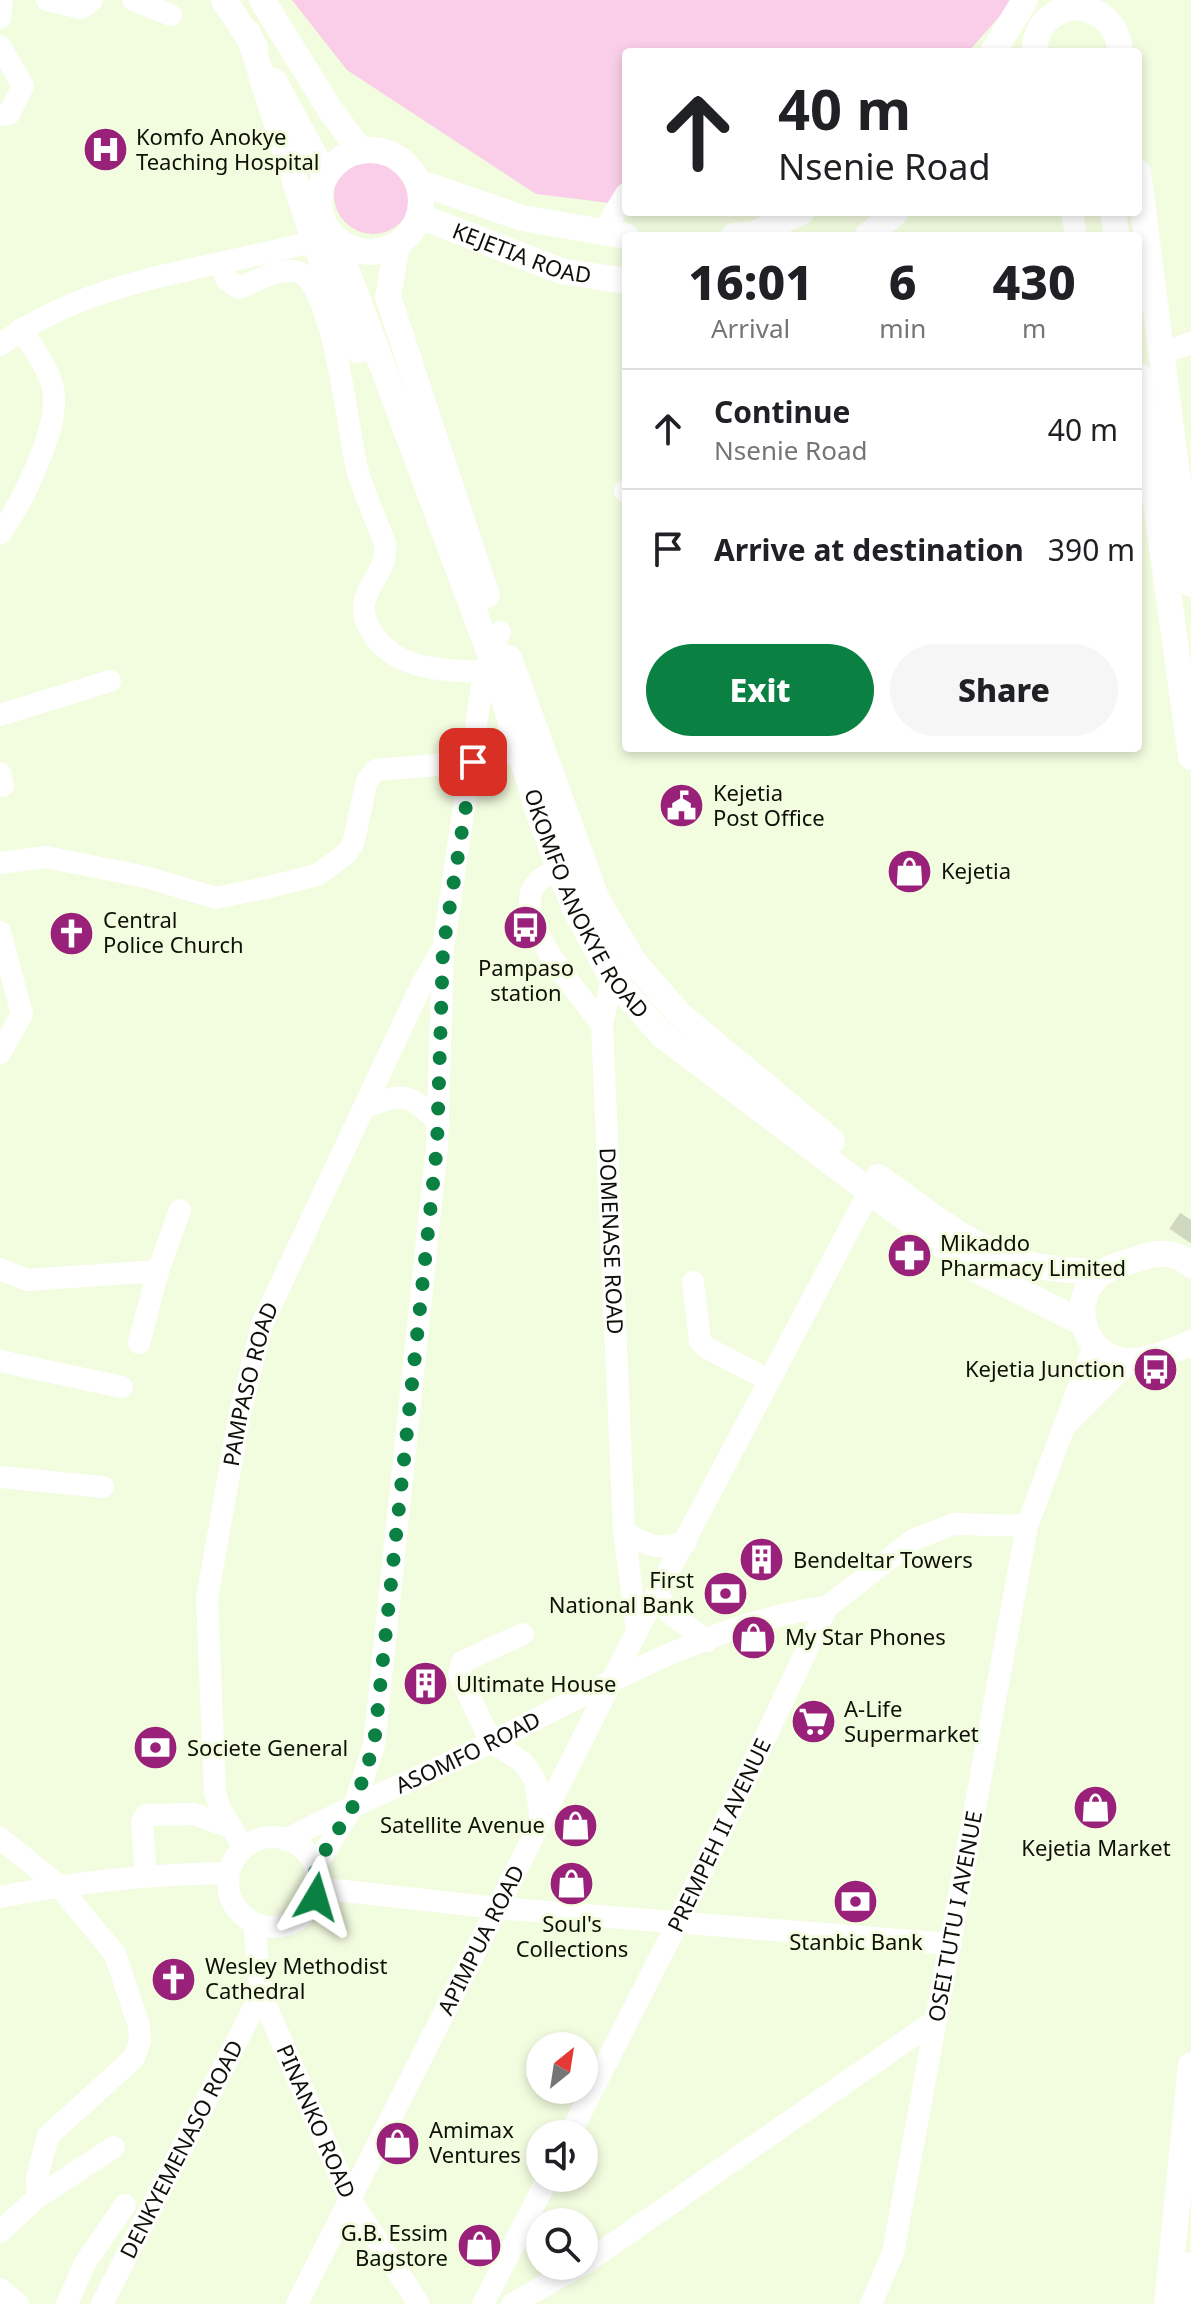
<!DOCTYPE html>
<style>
body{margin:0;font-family:"Noto Sans",sans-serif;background:#f6f6f6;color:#202124;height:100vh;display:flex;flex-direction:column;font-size:30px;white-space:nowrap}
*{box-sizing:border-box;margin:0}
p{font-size:26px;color:#757577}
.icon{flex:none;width:44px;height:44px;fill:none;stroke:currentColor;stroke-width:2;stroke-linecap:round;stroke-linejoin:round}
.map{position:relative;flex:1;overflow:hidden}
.panel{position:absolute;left:622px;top:232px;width:520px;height:520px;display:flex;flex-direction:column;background:#fff;border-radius:8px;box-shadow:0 4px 12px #0003}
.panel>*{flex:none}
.guide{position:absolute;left:622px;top:48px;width:520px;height:168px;border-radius:8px;box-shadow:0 4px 12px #0003;background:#fff;color:#202124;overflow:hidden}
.needle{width:52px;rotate:30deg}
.controls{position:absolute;left:526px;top:2032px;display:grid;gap:16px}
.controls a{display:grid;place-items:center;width:72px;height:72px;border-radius:50%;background:#fff;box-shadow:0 4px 12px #0003;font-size:40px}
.pin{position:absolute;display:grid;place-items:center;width:68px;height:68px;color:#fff;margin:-34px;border-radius:16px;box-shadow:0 4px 12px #0006}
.me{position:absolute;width:88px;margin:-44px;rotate:7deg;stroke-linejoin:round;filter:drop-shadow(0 0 6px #0008)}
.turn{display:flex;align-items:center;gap:28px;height:168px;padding:0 24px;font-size:36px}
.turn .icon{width:104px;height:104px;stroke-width:2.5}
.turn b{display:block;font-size:56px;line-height:68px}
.eta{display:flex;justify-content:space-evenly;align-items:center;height:136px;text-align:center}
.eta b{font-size:48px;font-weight:800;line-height:56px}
.button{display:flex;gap:16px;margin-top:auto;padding:16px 24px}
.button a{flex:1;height:92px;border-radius:48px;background:#0b8043;color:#fff;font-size:32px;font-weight:800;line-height:92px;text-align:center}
.button a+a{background:#f6f6f6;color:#202124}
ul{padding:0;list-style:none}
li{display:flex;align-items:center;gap:24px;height:120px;padding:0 24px;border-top:2px solid #e0e0e0}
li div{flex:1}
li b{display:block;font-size:30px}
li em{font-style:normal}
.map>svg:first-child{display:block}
.green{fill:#facee9}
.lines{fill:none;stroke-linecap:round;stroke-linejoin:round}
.major-tunnel{stroke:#d0d9bf;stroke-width:26;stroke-dasharray:26 13;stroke-linecap:butt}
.minor{stroke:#fff;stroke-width:22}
.major{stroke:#fff;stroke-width:26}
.route{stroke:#0b8043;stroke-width:14;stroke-dasharray:0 25.2}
.labels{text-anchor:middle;stroke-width:6;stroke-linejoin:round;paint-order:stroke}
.poi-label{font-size:22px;fill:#0e1107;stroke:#f2fcdf;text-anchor:start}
.street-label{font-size:22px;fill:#0e1107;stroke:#f2fcdf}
</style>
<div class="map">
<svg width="1191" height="2304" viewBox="0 0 1191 2304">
<rect width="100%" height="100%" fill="#f2fcdf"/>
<g class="green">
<polygon points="292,0 1014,0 968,52 626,52 626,205 536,194 347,70"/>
<circle cx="373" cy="195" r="39"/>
</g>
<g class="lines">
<polyline class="major-tunnel" points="1180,1236 1191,1220"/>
<g class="minor">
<polyline points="47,0 81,8 92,0"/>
<polyline points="133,0 171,15"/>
<polyline points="0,18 2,0"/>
<polyline points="0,46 23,86 9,114 0,115"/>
<polyline points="1072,212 1076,236"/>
<polyline points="603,232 626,194"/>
<path d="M222 264 226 279 239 288C255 282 281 266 298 272 334 283 348 433 357 469 364 494 376 519 385 544 388 567 371 579 365 600 362 609 365 621 370 629 393 671 442 670 484 672"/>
<path d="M0 345C88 278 210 270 314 241"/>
<polyline points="1162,353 1191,343"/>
<polyline points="625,491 626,491"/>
<path d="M0 534C21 505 57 432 54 396 53 373 33 348 21 329"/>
<polyline points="0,715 110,681"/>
<polyline points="0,773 3,786"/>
<polyline points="0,863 46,857 146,877 216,898 265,888 317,875 345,855 353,844 367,781 376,770 473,762 520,750"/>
<path d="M560 868C547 875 531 882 530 898 528 938 579 994 602 1024"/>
<polyline points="0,932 22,1014 0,1053"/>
<path id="s1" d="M623 970 612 978 602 1024 624 1531 637 1631"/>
<path d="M367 1106C407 1092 409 1094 439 1123"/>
<polyline points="0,1269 27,1280 158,1271 180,1210"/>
<polyline points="693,1282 700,1341 707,1348 769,1380"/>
<polyline points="139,1343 158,1271"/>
<polyline points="0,1361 122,1387"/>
<polyline points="1066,1425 1129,1362"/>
<polyline points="0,1477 103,1487"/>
<path d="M624 1531C647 1547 659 1550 686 1542"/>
<polyline points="658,1594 669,1612 707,1641"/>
<polyline points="523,1634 462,1662 459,1674 491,1742 523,1762 535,1780 541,1820"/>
<circle cx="273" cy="1882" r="45"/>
<polyline points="0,1838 59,1886 115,1954 139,2026 140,2041 134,2058 48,2136 37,2177 38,2197"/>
<path id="s2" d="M286 1840C347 1807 411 1782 473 1751 576 1700 715 1619 827 1607"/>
<path id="s3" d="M244 1848 220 1809 215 1792 207 1598 240 1413 263 1322 421 986 442 950"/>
<polyline points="315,1867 355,1803 374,1745 437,1146 443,949 484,672 500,632"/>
<polyline points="146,1876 142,1822 146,1815 194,1814 232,1828"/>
<polyline points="317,1888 497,1908 951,1944"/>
<path d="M0 1897C76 1882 152 1874 229 1873"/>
<path id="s4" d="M254 1923 261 1994 350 2199 419 2304"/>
<path id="s5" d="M570 2134 678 1922 827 1607 915 1539 954 1524 1027 1526"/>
<polyline points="0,2232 38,2197 114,2147"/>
<polyline points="584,2264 936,2020"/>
<polyline points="0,2289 18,2304"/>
<polyline points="67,2304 85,2263 125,2205"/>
<path id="s6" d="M102 2304 261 1994"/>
<path id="s7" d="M297 2304 637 1631 869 1192"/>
<polyline points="483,2304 548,2178"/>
<polyline points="512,2304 580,2266"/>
<path id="s8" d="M871 2304 893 2253 1027 1526 1094 1346"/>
</g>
<g class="major">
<polyline points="224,0 255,47"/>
<polyline points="262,0 331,111 360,150"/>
<polyline points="248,33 314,241 358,350"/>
<polyline points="993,52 1025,0"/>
<path d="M1035 52C1034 26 1052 10 1076 7 1102 10 1119 26 1120 52"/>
<polyline points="274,81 325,175"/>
<circle cx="370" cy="201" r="51"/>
<polyline points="1138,172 1191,584"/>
<polyline points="418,182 522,218 626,236"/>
<polyline points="1113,212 1117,236"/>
<path id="s9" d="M419 216 561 271 626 281"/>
<polyline points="734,236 754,234 801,212"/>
<polyline points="867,236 896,212"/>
<path id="s10" d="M335 239 490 654 541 820 574 907 612 978 662 1035 926 1234 983 1273 1083 1323"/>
<polyline points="397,245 388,297 487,595"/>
<polyline points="1138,375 1191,757"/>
<polyline points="509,658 597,900 634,962 680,1015 832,1141"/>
<path d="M878 1177C924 1209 972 1251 1028 1264 1051 1270 1077 1270 1102 1273"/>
<path d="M1191 1265C1175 1251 1159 1252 1140 1258 1128 1263 1110 1266 1100 1274 1067 1301 1083 1357 1126 1361 1145 1363 1174 1350 1191 1343"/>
<polyline points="1167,2304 1191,2065"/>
<polyline points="1187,2304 1191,2265"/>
</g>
</g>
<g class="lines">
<polyline class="route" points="316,1897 315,1867 355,1803 374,1745 437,1146 443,949 473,762"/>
</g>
<defs>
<symbol id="hospital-disc" viewBox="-11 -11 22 22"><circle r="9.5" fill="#9a217a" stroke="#f2fcdf"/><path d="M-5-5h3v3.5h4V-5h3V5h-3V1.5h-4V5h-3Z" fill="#fff"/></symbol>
<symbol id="civic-disc" viewBox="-11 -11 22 22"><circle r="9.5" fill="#9a217a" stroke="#f2fcdf"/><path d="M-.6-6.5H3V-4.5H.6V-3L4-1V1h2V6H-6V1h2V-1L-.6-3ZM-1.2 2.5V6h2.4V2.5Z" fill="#fff"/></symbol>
<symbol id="shop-disc" viewBox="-11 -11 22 22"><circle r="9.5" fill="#9a217a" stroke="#f2fcdf"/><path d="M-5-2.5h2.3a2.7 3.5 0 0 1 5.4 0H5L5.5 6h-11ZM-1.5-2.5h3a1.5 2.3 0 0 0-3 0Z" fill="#fff"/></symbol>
<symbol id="bus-disc" viewBox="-11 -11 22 22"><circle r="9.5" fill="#9a217a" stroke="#f2fcdf"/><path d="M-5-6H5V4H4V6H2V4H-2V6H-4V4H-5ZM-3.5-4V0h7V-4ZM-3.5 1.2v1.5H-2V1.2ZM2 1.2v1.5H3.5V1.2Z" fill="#fff"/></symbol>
<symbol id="church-disc" viewBox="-11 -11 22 22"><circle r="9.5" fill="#9a217a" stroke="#f2fcdf"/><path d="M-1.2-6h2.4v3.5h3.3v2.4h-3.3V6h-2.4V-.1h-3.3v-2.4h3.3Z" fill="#fff"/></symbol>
<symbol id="pharmacy-disc" viewBox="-11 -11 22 22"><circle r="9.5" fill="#9a217a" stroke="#f2fcdf"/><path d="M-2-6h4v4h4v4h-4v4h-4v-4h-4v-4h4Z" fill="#fff"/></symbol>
<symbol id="building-disc" viewBox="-11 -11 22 22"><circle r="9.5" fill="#9a217a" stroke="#f2fcdf"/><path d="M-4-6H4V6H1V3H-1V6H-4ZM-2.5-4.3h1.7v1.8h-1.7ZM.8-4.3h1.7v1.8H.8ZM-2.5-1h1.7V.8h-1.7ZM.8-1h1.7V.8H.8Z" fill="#fff"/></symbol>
<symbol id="bank-disc" viewBox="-11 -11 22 22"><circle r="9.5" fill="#9a217a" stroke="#f2fcdf"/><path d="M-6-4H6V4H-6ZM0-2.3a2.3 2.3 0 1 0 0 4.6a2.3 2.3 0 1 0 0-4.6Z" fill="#fff"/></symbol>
<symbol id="supermarket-disc" viewBox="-11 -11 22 22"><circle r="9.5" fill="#9a217a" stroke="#f2fcdf"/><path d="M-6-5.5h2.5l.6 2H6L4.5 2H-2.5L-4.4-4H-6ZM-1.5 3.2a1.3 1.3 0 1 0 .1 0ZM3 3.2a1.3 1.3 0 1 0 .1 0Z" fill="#fff"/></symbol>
</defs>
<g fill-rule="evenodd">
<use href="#hospital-disc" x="80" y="124" width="51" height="51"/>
<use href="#civic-disc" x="656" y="780" width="51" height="51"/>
<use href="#shop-disc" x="884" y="846" width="51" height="51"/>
<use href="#bus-disc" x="500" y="902" width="51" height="51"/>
<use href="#church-disc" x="46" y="908" width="51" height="51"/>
<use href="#pharmacy-disc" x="884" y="1230" width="51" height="51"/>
<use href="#bus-disc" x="1130" y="1344" width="51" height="51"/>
<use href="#building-disc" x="736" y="1534" width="51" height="51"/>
<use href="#bank-disc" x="700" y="1568" width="51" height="51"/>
<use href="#shop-disc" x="728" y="1612" width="51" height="51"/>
<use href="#building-disc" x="400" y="1658" width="51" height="51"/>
<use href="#supermarket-disc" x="788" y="1696" width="51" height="51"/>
<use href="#bank-disc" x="130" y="1722" width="51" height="51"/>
<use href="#shop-disc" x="1070" y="1782" width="51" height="51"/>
<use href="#shop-disc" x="550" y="1800" width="51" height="51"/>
<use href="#shop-disc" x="546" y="1858" width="51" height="51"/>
<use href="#bank-disc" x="830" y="1876" width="51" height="51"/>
<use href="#church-disc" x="148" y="1954" width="51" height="51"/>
<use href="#shop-disc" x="372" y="2118" width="51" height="51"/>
<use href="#shop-disc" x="454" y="2220" width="51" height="51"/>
</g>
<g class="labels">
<g class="poi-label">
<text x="136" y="145">Komfo Anokye<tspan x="136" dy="25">Teaching Hospital</tspan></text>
<text x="713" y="801">Kejetia<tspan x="713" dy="25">Post Office</tspan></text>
<text x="941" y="879">Kejetia</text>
<text x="103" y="928">Central<tspan x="103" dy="25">Police Church</tspan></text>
<text x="526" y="976" text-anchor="middle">Pampaso<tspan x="526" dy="25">station</tspan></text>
<text x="940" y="1251">Mikaddo<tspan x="940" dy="25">Pharmacy Limited</tspan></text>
<text x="1125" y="1377" text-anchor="end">Kejetia Junction</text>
<text x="793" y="1568">Bendeltar Towers</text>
<text x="694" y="1588" text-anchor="end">First<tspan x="694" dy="25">National Bank</tspan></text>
<text x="785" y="1645">My Star Phones</text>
<text x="456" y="1692">Ultimate House</text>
<text x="844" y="1717">A-Life<tspan x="844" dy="25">Supermarket</tspan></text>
<text x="187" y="1756">Societe General</text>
<text x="545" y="1833" text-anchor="end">Satellite Avenue</text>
<text x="1096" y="1856" text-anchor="middle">Kejetia Market</text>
<text x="572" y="1932" text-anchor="middle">Soul's<tspan x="572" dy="25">Collections</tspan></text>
<text x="856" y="1950" text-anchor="middle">Stanbic Bank</text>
<text x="205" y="1974">Wesley Methodist<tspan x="205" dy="25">Cathedral</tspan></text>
<text x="429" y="2138">Amimax<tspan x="429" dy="25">Ventures</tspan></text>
<text x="448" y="2241" text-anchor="end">G.B. Essim<tspan x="448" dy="25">Bagstore</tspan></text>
</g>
<g class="street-label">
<text dy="8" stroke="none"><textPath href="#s9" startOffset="110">KEJETIA ROAD</textPath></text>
<text dy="8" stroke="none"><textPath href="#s10" startOffset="712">OKOMFO ANOKYE ROAD</textPath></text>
<text dy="8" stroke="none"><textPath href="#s1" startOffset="278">DOMENASE ROAD</textPath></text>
<text dy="8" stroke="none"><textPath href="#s3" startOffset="476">PAMPASO ROAD</textPath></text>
<text dy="8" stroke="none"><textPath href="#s2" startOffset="202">ASOMFO ROAD</textPath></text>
<text dy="8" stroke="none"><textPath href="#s5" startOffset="334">PREMPEH II AVENUE</textPath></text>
<text dy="8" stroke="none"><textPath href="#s8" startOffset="398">OSEI TUTU I AVENUE</textPath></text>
<text dy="8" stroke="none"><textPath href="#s7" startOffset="408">APIMPUA ROAD</textPath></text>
<text dy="8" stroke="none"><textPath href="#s4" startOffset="210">PINANKO ROAD</textPath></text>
<text dy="8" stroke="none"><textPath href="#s6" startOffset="174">DENKYEMENASO ROAD</textPath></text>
</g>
</g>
</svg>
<div class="controls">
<a><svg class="needle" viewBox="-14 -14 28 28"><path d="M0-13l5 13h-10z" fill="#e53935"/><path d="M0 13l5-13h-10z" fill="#757577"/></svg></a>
<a><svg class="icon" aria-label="sound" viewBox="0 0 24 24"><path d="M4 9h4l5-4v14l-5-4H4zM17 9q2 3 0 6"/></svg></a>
<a><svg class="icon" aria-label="search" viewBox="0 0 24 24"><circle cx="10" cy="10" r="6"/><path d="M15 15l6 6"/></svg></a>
</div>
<div class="pin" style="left:473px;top:762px;background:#d93025"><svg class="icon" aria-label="arrive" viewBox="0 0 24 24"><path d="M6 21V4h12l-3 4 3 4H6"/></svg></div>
<svg class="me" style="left:316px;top:1897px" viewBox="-20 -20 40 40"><path d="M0-17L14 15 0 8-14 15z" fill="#0b8043" stroke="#fff" stroke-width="4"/></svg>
<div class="guide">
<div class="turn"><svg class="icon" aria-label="ahead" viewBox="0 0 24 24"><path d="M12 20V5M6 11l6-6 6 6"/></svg><div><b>40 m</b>Nsenie Road</div></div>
</div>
<section class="panel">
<div class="eta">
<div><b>16:01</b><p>Arrival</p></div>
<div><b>6</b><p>min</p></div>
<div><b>430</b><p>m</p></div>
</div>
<ul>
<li><svg class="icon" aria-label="ahead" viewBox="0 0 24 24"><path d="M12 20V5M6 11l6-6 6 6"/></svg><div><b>Continue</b><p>Nsenie Road</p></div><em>40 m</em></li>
<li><svg class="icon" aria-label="arrive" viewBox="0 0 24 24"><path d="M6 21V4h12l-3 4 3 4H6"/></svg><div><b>Arrive at destination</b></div><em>390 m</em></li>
</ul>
<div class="button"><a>Exit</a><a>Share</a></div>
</section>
</div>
